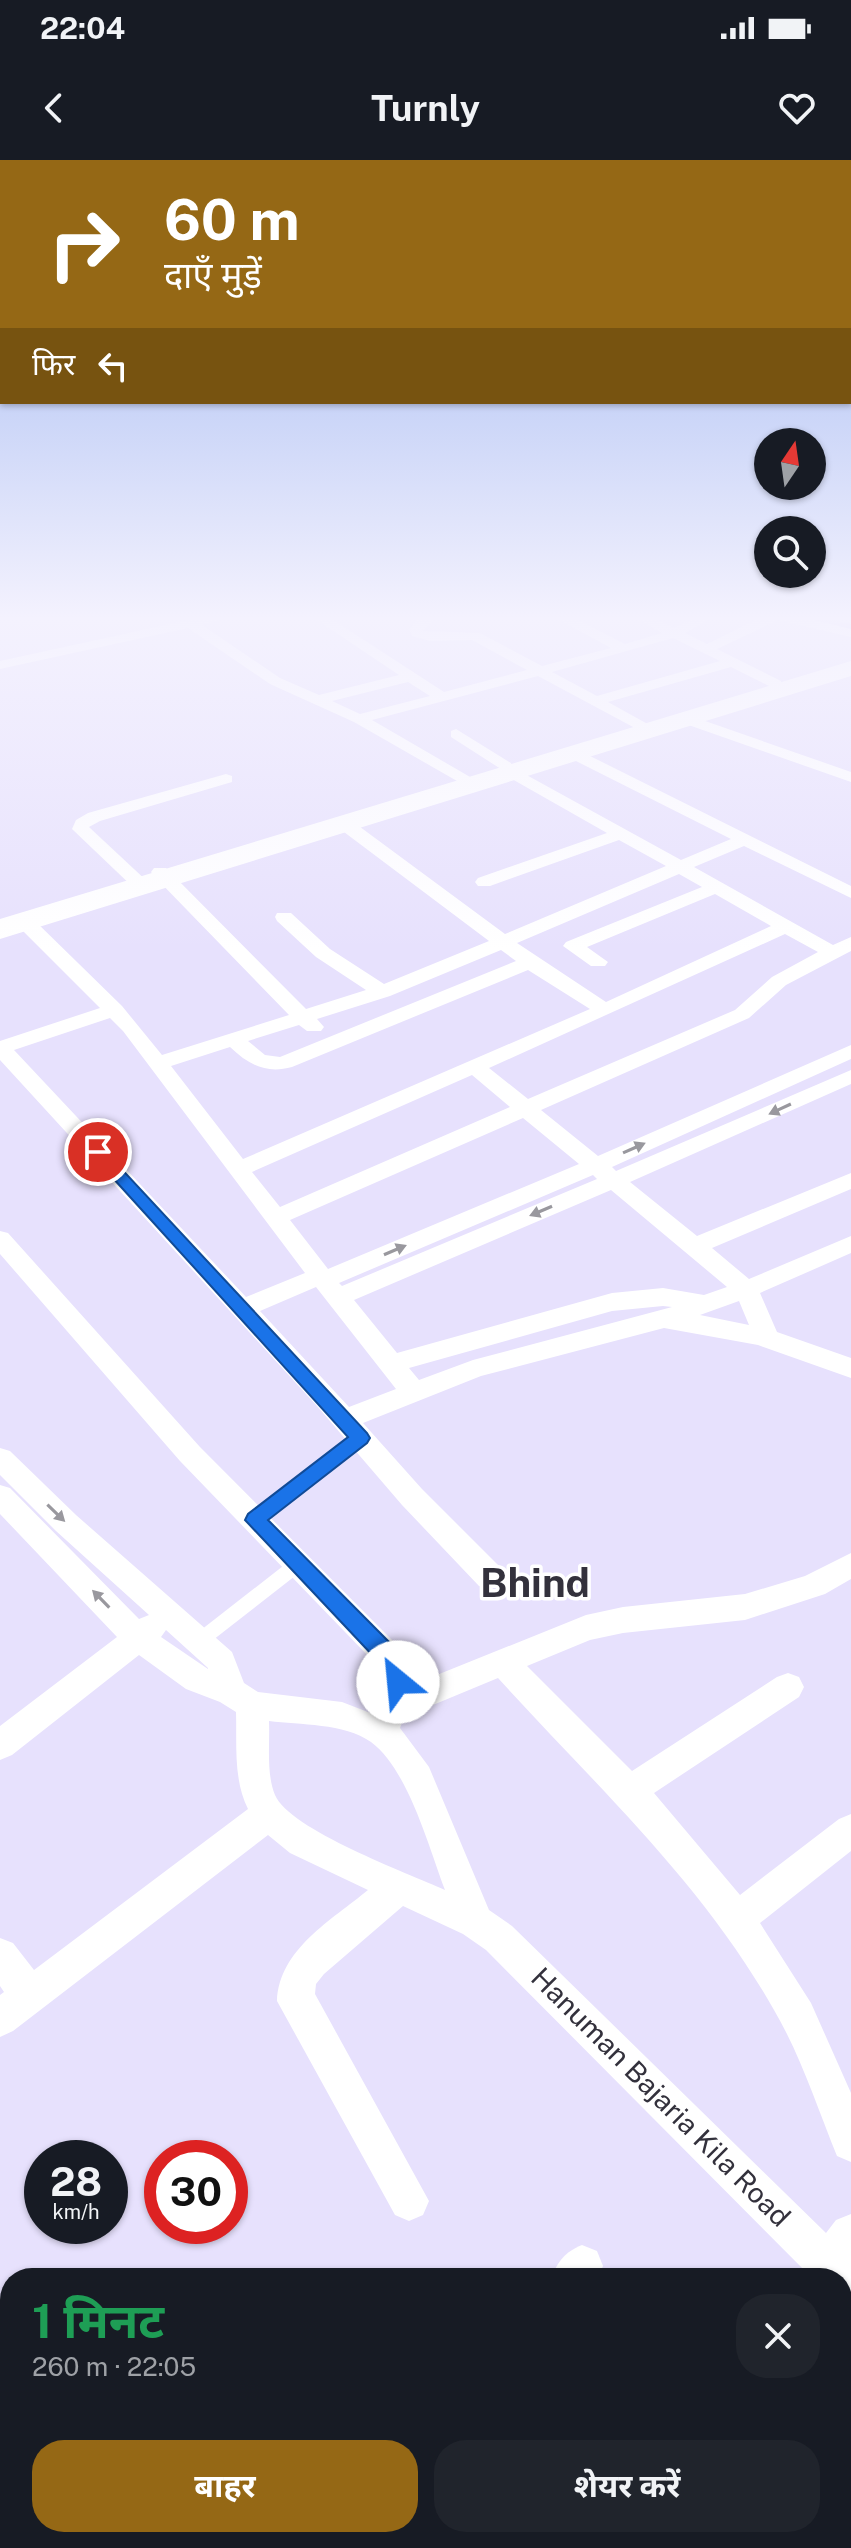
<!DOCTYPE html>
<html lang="hi">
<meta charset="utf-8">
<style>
body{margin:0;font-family:"Public Sans","Noto Sans Devanagari",sans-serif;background:#20242c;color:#f1f3f6;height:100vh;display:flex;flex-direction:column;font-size:30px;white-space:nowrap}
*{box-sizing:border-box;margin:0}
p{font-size:26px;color:#9ea1a6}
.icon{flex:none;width:44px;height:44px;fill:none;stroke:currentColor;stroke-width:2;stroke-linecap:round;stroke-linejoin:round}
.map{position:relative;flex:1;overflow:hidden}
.side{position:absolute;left:0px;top:2108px;width:852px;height:280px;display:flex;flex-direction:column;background:#171b24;border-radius:32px 32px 0 0;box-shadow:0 2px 6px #0004}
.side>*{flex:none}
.top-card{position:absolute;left:0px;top:0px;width:852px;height:244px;box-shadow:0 2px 6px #0004;background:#956815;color:#fff;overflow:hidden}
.needle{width:52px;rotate:13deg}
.tools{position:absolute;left:754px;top:268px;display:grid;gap:16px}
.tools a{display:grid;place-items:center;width:72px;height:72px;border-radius:50%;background:#171b24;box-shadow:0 2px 6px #0004;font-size:40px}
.speed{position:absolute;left:24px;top:1980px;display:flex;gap:16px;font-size:40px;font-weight:700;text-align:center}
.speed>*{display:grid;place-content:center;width:104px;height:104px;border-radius:50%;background:#171b24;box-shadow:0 2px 6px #0004;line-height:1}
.speed small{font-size:20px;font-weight:400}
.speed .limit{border:12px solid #d22;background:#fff;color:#111}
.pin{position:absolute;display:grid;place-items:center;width:68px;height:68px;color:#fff;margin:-34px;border:4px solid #fff;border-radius:50%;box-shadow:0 2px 8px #0007}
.me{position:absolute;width:88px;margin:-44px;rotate:332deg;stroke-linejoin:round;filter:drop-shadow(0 0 6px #0008)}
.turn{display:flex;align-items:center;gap:28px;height:168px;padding:0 32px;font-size:36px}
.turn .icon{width:104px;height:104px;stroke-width:2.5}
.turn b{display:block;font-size:56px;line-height:68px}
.then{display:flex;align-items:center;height:76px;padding:0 32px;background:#0003;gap:16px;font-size:30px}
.round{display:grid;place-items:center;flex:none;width:84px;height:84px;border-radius:32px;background:#20242c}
.headline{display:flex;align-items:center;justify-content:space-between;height:136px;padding:0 32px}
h1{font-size:48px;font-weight:700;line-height:60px;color:#1e9e55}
.cta{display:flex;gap:16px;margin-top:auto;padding:16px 32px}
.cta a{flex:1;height:92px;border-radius:32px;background:#956815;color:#fff;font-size:32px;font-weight:700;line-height:92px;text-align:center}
.cta a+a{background:#20242c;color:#f1f3f6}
.status{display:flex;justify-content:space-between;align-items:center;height:56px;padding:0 40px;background:#171b24;direction:ltr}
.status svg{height:22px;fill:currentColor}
header{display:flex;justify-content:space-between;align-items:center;height:104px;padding:0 32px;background:#171b24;font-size:36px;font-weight:700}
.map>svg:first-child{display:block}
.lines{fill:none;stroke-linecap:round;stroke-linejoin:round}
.canal{fill:#c1affb;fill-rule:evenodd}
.service{fill:#fff;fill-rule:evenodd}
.minor{fill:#fff;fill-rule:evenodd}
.trunk{fill:#fff;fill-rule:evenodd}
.oneway{fill:#99989e}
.route{fill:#1a73e8;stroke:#114b97;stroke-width:2}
.labels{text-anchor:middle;stroke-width:7;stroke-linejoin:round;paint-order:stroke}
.near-street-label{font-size:28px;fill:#33313c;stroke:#fff}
.town-label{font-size:40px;font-weight:bold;fill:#33313c;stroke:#fff}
</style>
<div class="status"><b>22:04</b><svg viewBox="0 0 49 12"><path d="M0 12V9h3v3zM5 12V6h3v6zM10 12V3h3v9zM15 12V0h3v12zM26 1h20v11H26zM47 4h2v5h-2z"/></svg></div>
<header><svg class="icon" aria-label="back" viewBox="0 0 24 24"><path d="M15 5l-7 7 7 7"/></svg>Turnly<svg class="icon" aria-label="heart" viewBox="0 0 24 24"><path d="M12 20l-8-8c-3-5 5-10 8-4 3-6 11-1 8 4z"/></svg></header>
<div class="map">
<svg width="851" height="2388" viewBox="0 0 851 2388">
<rect width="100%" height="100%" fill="#e7e1fd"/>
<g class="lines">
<polygon class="canal" points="795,456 817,456 851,464 851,472"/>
<g class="service">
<polygon points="360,1272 365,1274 367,1278 365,1282 260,1364 255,1366 250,1364 247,1360 250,1356 355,1274"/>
<polygon points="298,1398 304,1399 306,1404 304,1409 204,1487 198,1489 192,1487 190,1482 192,1477 292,1399"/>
</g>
<g class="minor">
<path d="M207 456H233L202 465 280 518 319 535 399 515 311 456H327L444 532 527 510 472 480 430 481 412 476 409 469 421 456H436L423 471 480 473 542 506 611 488 552 456H570L625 484 662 473 633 456H651L674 468 698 456H715L685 473 707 484 764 456H797L851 469V477L778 460 717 489 781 521V527H771L731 507 608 542 653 567 656 570 648 575 538 516 372 560 477 621V627L471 629 354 562 270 524 188 468 0 509V501ZM673 478 720 501 597 536 552 512ZM408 522 430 536 360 554 332 541Z"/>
<polygon points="685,554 851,612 851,622 680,562 680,556"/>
<path d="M456 569 511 603 512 607 681 700 731 679 566 596V590H578L851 726V738L744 686 694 707 833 785 851 777V791L786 825 749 858 541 950 598 996 851 885V899L612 1007 616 1011 851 910V924L630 1022 697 1076 851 1013V1029L712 1088 749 1119 851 1076V1093L760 1133 777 1172 851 1198V1218L758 1185 664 1168 481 1216 363 1263 422 1329 501 1408 505 1417 501 1426 490 1429 479 1426 402 1345 317 1246 0 900V881L100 848 18 766 16 762 25 756 32 758 122 846 162 895 289 855 154 716 151 712 154 708H166L306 849 366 830 316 797 277 761 275 757 277 753H291L330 789 384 824 489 781 340 669 338 665 340 661H352L505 774 666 706 619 680 490 726H478L475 722 478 718 607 673 505 615 504 611 451 577V571ZM679 714 702 727 566 782 563 786 591 806H605L608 802 587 787 715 734 771 766 606 842 517 783ZM785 774 818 792 772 817 735 850 528 939 489 908ZM501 790 516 801 280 897 265 895 248 881 299 865 307 871H321L324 867 317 859 390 836ZM528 810 590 849 243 999 171 906 230 887C249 905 266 914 292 907ZM110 858 123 871 305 1113 246 1137 14 890ZM472 915 510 947 280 1047 252 1012ZM523 958 579 1004 328 1109 290 1060ZM593 1015 597 1019 342 1126 339 1123ZM611 1030 727 1127 704 1135 663 1128 612 1133 397 1193 354 1140ZM316 1127 396 1229 349 1247 260 1151ZM739 1141 749 1165 700 1155ZM663 1146 672 1147 473 1200 419 1220 409 1208 612 1151Z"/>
<polygon points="226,614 232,616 232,622 100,661 89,667 149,723 152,727 149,731 137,731 72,669 76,660 88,653"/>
<path d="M0 1071 8 1073 200 1287 395 1483 410 1513 412 1525 586 1455 623 1447 745 1434 805 1416 851 1393V1419L825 1434 745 1460 623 1473 590 1480 527 1506 632 1611 777 1517 788 1513 799 1517 804 1527 799 1537 654 1633 740 1735 839 1659 851 1654V1691L760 1763 811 1843 851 1933V2002L837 1996C817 1947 801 1896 774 1850 701 1721 597 1627 498 1518L404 1557 400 1568 429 1607 489 1750 512 1766 826 2073 836 2060 851 2054V2135L842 2139V2118H812L486 1790 463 1774 403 1746 324 1814 316 1824 315 1834 429 2041 423 2055 409 2061 395 2055 277 1841C279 1789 332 1760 368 1730L290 1693 268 1675 13 1871 0 1877V1835L4 1832 0 1826V1778L13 1783 34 1810 248 1649C233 1619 237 1584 236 1552L220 1542 186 1529 139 1495 12 1595 0 1600V1566L117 1477 0 1354V1325L10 1328 139 1459 149 1455 56 1371 0 1315V1288L10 1291 76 1355 232 1492 244 1523 258 1532 342 1542 373 1554 380 1522 373 1501 180 1301 0 1094ZM166 1470 208 1508V1509L161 1477ZM269 1561C300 1565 344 1563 371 1582 408 1609 429 1688 445 1730 408 1713 290 1670 275 1635 266 1613 270 1584 269 1561Z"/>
<path d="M582 2085 597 2091 603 2106 598 2118H551C558 2101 565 2092 582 2085Z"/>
<polygon points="212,2378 262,2378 266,2388 216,2388"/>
<polygon points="340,2378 389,2378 385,2388 336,2388"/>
<polygon points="608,2378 657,2378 653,2388 604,2388"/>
</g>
<polygon class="trunk" points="851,501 851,516 0,779 0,759"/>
</g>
<defs><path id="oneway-solid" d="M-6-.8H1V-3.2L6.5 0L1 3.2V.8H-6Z" transform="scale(2)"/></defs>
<g class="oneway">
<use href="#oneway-solid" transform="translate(780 949) rotate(155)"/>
<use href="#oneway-solid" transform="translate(634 988) rotate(-24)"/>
<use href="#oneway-solid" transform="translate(541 1051) rotate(157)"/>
<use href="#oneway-solid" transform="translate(395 1090) rotate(-23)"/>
<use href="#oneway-solid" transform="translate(56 1353) rotate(44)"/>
<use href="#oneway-solid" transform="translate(101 1439) rotate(-134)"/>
</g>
<linearGradient id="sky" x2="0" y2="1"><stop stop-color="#98b2f0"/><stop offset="0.58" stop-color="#f4f2fe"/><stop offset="1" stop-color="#f4f2fe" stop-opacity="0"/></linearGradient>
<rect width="851" height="790" fill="url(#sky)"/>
<path class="route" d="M98 987 103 989 367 1273 370 1278 367 1283 268 1360 392 1485C401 1498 413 1513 406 1528L398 1531 390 1528 384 1509 376 1499 245 1360 248 1354 348 1277 92 995V989Z"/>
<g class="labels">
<g class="near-street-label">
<text transform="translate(661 1937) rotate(45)" y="10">Hanuman Bajaria Kila Road</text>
</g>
<g class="town-label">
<text x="535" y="1437">Bhind</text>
</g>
</g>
</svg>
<div class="tools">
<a><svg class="needle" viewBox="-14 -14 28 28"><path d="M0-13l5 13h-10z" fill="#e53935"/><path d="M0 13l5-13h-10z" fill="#9ea1a6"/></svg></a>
<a><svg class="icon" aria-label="search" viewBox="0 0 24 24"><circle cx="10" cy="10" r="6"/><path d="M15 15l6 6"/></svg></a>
</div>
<div class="speed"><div>28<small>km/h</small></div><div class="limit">30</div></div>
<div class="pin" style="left:98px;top:992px;background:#d93025"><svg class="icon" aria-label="arrive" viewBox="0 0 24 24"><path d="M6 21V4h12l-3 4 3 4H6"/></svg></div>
<svg class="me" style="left:398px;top:1522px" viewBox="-20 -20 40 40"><circle r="19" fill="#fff"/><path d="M0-13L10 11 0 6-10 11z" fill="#1a73e8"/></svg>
<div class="top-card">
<div class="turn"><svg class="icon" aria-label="right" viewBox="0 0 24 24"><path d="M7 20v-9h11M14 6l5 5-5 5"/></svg><div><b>60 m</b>दाएँ मुड़ें</div></div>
<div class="then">फिर<svg class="icon" aria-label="left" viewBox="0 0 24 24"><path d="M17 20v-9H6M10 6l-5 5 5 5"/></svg></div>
</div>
<section class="side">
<div class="headline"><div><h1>1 मिनट</h1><p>260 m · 22:05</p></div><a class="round"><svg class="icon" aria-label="close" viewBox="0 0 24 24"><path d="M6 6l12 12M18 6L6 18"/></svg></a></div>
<div class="cta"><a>बाहर</a><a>शेयर करें</a></div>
</section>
</div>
